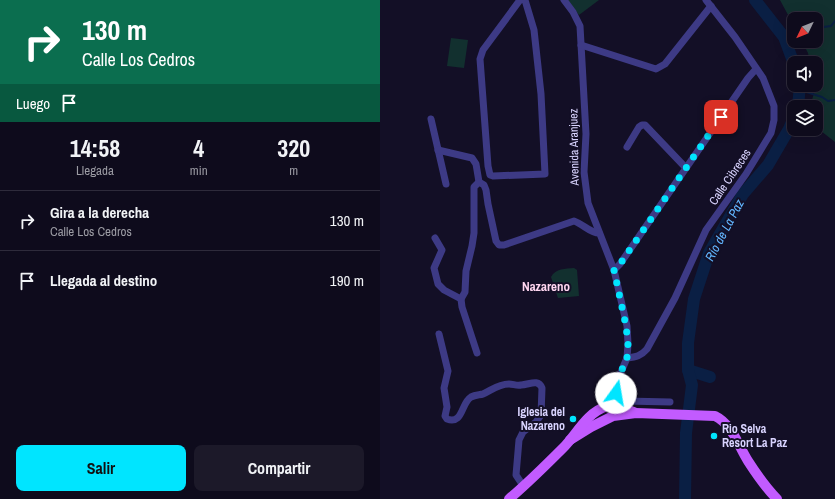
<!DOCTYPE html>
<html lang="es">
<meta charset="utf-8">
<style>
body{margin:0;font-family:"Archivo Narrow",sans-serif;background:#1c1929;color:#f1f3f6;height:100vh;display:flex;flex-direction:column;font-size:15px;white-space:nowrap}
*{box-sizing:border-box;margin:0}
p{font-size:13px;color:#9b9ba3}
.icon{flex:none;width:22px;height:22px;fill:none;stroke:currentColor;stroke-width:2;stroke-linecap:round;stroke-linejoin:round}
.map{position:relative;flex:1;overflow:hidden}
.drawer{display:flex;flex-direction:column;background:#0e0b1c;width:380px}
.drawer>*{flex:none}
.guide{background:#0b6e4f;color:#fff;overflow:hidden}
.needle{width:26px;rotate:227deg}
.fabs{position:absolute;left:407px;top:12px;display:grid;gap:8px}
.fabs a{display:grid;place-items:center;width:36px;height:36px;border-radius:8px;background:#0e0b1c;box-shadow:0 4px 16px #0002,0 0 0 1px #2e2b3b;font-size:20px}
.pin{position:absolute;display:grid;place-items:center;width:34px;height:34px;color:#fff;margin:-17px;border-radius:8px;box-shadow:0 2px 6px #0006}
.me{position:absolute;width:44px;margin:-22px;rotate:13deg;stroke-linejoin:round;filter:drop-shadow(0 0 3px #0008)}
.turn{display:flex;align-items:center;gap:14px;height:84px;padding:0 16px;font-size:18px}
.turn .icon{width:52px;height:52px;stroke-width:2.5}
.turn b{display:block;font-size:28px;line-height:34px}
.then{display:flex;align-items:center;height:38px;padding:0 16px;background:#0003;gap:8px;font-size:15px}
.eta{display:flex;justify-content:space-evenly;align-items:center;height:68px;text-align:center}
.eta b{font-size:24px;font-weight:700;line-height:28px}
.cta{display:flex;gap:8px;margin-top:auto;padding:8px 16px}
.cta a{flex:1;height:46px;border-radius:8px;background:#00e5ff;color:#111;font-size:16px;font-weight:700;line-height:46px;text-align:center}
.cta a+a{background:#1c1929;color:#f1f3f6}
ul{padding:0;list-style:none}
li{display:flex;align-items:center;gap:12px;height:60px;padding:0 16px;border-top:1px solid #2e2b3b}
li div{flex:1}
li b{display:block;font-size:15px}
li em{font-style:normal}
main{display:flex;flex:1;min-height:0}
.map>svg:first-child{display:block}
.green{fill:#12302f}
.lines{fill:none;stroke-linecap:round;stroke-linejoin:round}
.stream{stroke:#0a1f44;stroke-width:2}
.river{stroke:#0a1f44;stroke-width:12}
.street{stroke:#3d3a85;stroke-width:7}
.primary{stroke:#c25bff;stroke-width:10}
.route{stroke:#00e5ff;stroke-width:7;stroke-dasharray:0 12.6}
.poi-dot{fill:#00e5ff;stroke:#130f26;stroke-width:1.5}
.labels{text-anchor:middle;stroke-width:4;stroke-linejoin:round;paint-order:stroke}
.street-label{font-size:12px;fill:#d9d4ff;stroke:#130f26}
.poi-label{font-size:12px;font-weight:bold;fill:#d9d4ff;stroke:#130f26;text-anchor:end}
.water-label{font-size:13px;font-style:italic;fill:#62b6ff;stroke:#130f26}
.neighbourhood-label{font-size:13px;font-weight:bold;fill:#ffd6f0;stroke:#130f26}
</style>
<main>
<section class="drawer">
<div class="guide">
<div class="turn"><svg class="icon" aria-label="right" viewBox="0 0 24 24"><path d="M7 20v-9h11M14 6l5 5-5 5"/></svg><div><b>130 m</b>Calle Los Cedros</div></div>
<div class="then">Luego<svg class="icon" aria-label="arrive" viewBox="0 0 24 24"><path d="M6 21V4h12l-3 4 3 4H6"/></svg></div>
</div>
<div class="eta">
<div><b>14:58</b><p>Llegada</p></div>
<div><b>4</b><p>min</p></div>
<div><b>320</b><p>m</p></div>
</div>
<ul>
<li><svg class="icon" aria-label="right" viewBox="0 0 24 24"><path d="M7 20v-9h11M14 6l5 5-5 5"/></svg><div><b>Gira a la derecha</b><p>Calle Los Cedros</p></div><em>130 m</em></li>
<li><svg class="icon" aria-label="arrive" viewBox="0 0 24 24"><path d="M6 21V4h12l-3 4 3 4H6"/></svg><div><b>Llegada al destino</b></div><em>190 m</em></li>
</ul>
<div class="cta"><a>Salir</a><a>Compartir</a></div>
</section>
<div class="map">
<svg width="455" height="499" viewBox="0 0 455 499">
<rect width="100%" height="100%" fill="#130f26"/>
<g class="green">
<polygon points="188,0 219,0 199,15"/>
<polygon points="400,0 455,0 455,142 436,127 436,107 430,107 436,86 436,63 430,63 428,53 422,41 436,41 436,19 414,19 414,26"/>
<polygon points="71,38 88,40 84,68 67,66"/>
<path d="M194 268 197 270 199 296 178 298 171 277C176 268 185 269 194 268Z"/>
</g>
<g class="lines">
<g class="stream">
<polyline points="436,28 451,26 455,21"/>
<polyline points="404,37 414,33"/>
<polyline points="420,90 442,97 448,101 455,100"/>
</g>
<g class="river">
<polyline points="375,0 404,37 414,64"/>
<polyline points="418,107 420,85"/>
<polyline points="308,370 330,377"/>
<polyline points="305,499 306,433 312,385 308,370 308,343 314,299 329,253 363,194 388,165 409,129 414,117"/>
</g>
<g class="street">
<polyline points="140,0 103,50 100,59 108,166 110,175 113,176 165,174 161,94 154,30 145,0"/>
<polyline points="184,0 193,12 200,26 206,134 204,172 208,203 234,270 247,326 248,344 247,358 238,379 227,401 226,407"/>
<polyline points="201,45 276,69 285,64 331,6"/>
<polyline points="51,119 66,184"/>
<polyline points="247,147 259,127 262,125 265,125 306,168"/>
<polyline points="58,150 92,158 96,164 99,182"/>
<polyline points="55,238 62,250 54,268 58,284 64,290 81,299"/>
<polyline points="234,270 240,264 368,78 376,69"/>
<path d="M59 334 68 371 64 388 67 407 65 416 67 419C83 425 81 403 91 397 95 395 99 395 103 394 112 390 118 384 129 384 133 384 137 386 141 385 149 385 158 378 162 388L161 415 156 422 143 432 139 440 136 475 144 487"/>
<path d="M97 353 82 307 81 299 85 292 86 271 92 246 94 233V187L99 182 104 185 106 190 108 204 116 241 119 245H124L194 221C203 224 210 233 219 233"/>
<path d="M247 358C256 357 261 356 267 349L295 298 326 230 366 174 391 133 394 120V106L383 78 355 37 326 0"/>
<polyline points="237,385 236,398 239,408 242,404 246,401 290,402"/>
</g>
<g class="primary">
<path d="M190 440 211 427 233 416 256 413 335 416C352 424 359 447 368 461 377 475 386 488 397 499"/>
<path d="M129 499C148 483 165 466 183 448 197 434 206 413 227 406 234 404 246 410 254 412"/>
</g>
</g>
<g class="lines">
<polyline class="route" points="236,393 238,379 247,358 248,344 246,326 234,270 240,264 341,117"/>
</g>
<g class="poi-dot">
<circle cx="193" cy="419" r="4"/>
<circle cx="334" cy="436" r="4"/>
</g>
<g class="labels">
<g class="street-label">
<text transform="translate(194 147) rotate(-91)" y="4">Avenida Aranjuez</text>
<text transform="translate(350 177) rotate(-56)" y="4">Calle Cibreces</text>
</g>
<g class="poi-label">
<text x="185" y="416">Iglesia del<tspan x="185" dy="14">Nazareno</tspan></text>
<text x="342" y="433" text-anchor="start">Rio Selva<tspan x="342" dy="14">Resort La Paz</tspan></text>
</g>
<g class="water-label">
<text transform="translate(344 230) rotate(-62)" y="5">Río de La Paz</text>
</g>
<g class="neighbourhood-label">
<text x="166" y="291">Nazareno</text>
</g>
</g>
</svg>
<div class="fabs">
<a><svg class="needle" viewBox="-14 -14 28 28"><path d="M0-13l5 13h-10z" fill="#e53935"/><path d="M0 13l5-13h-10z" fill="#9b9ba3"/></svg></a>
<a><svg class="icon" aria-label="sound" viewBox="0 0 24 24"><path d="M4 9h4l5-4v14l-5-4H4zM17 9q2 3 0 6"/></svg></a>
<a><svg class="icon" aria-label="layers" viewBox="0 0 24 24"><path d="M12 4l9 5-9 5-9-5zM3 14l9 5 9-5"/></svg></a>
</div>
<div class="pin" style="left:341px;top:117px;background:#d93025"><svg class="icon" aria-label="arrive" viewBox="0 0 24 24"><path d="M6 21V4h12l-3 4 3 4H6"/></svg></div>
<svg class="me" style="left:236px;top:393px" viewBox="-20 -20 40 40"><circle r="19" fill="#fff"/><path d="M0-13L10 11 0 6-10 11z" fill="#00e5ff"/></svg>
</div>
</main>
